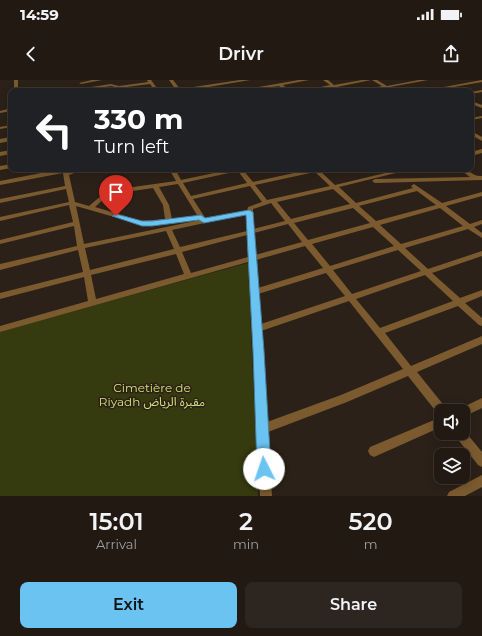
<!DOCTYPE html>
<meta charset="utf-8">
<style>
body{margin:0;font-family:Montserrat,"Noto Sans Arabic",sans-serif;background:#2d2620;color:#f1f3f6;height:100vh;display:flex;flex-direction:column;font-size:15px;white-space:nowrap}
*{box-sizing:border-box;margin:0}
p{font-size:13px;color:#a2a09f}
.icon{flex:none;width:22px;height:22px;fill:none;stroke:currentColor;stroke-width:2;stroke-linecap:round;stroke-linejoin:round}
.map{position:relative;height:416px;overflow:hidden}
.sheet{display:flex;flex-direction:column;background:#211912;flex:1}
.sheet>*{flex:none}
.banner{position:absolute;left:8px;top:8px;width:466px;height:84px;border-radius:8px;box-shadow:0 2px 10px #0003,0 0 0 1px #3e3832;background:#202124;color:#fff;overflow:hidden}
.fabs{position:absolute;left:434px;top:324px;display:grid;gap:8px}
.fabs a{display:grid;place-items:center;width:36px;height:36px;border-radius:8px;background:#211912;box-shadow:0 2px 10px #0003,0 0 0 1px #3e3832;font-size:20px}
.pin{position:absolute;display:grid;place-items:center;width:34px;height:34px;color:#fff;margin:-41px -17px;border-radius:50% 50% 50% 0;rotate:-45deg;box-shadow:0 0 4px #0007}
.pin .icon{rotate:45deg}
.me{position:absolute;width:44px;margin:-22px;rotate:356deg;stroke-linejoin:round;filter:drop-shadow(0 0 3px #0008)}
.turn{display:flex;align-items:center;gap:14px;height:84px;padding:0 20px;font-size:18px}
.turn .icon{width:52px;height:52px;stroke-width:2.5}
.turn b{display:block;font-size:28px;line-height:34px}
.eta{display:flex;justify-content:space-evenly;align-items:center;height:68px;text-align:center}
.eta b{font-size:24px;font-weight:600;line-height:28px}
.primary-button{display:flex;gap:8px;margin-top:auto;padding:8px 20px}
.primary-button a{flex:1;height:46px;border-radius:8px;background:#6bc3f2;color:#111;font-size:16px;font-weight:600;line-height:46px;text-align:center}
.primary-button a+a{background:#2d2620;color:#f1f3f6}
.status{display:flex;justify-content:space-between;align-items:center;height:28px;padding:0 20px;background:#211912;direction:ltr}
.status svg{height:11px;fill:currentColor}
header{display:flex;justify-content:space-between;align-items:center;height:52px;padding:0 20px;background:#211912;font-size:18px;font-weight:600}
.map>svg:first-child{display:block}
.green{fill:#353a0f}
.lines{fill:none;stroke-linecap:round;stroke-linejoin:round}
.minor{fill:#7b5a2f;fill-rule:evenodd}
.route{fill:#6bc3f2;stroke:#467f9d}
.labels{text-anchor:middle;stroke-width:3;stroke-linejoin:round;paint-order:stroke}
.near-park-label{font-size:12px;fill:#d3e278;stroke:#2c2118}
</style>
<div class="status"><b>14:59</b><svg viewBox="0 0 49 12"><path d="M0 12V9h3v3zM5 12V6h3v6zM10 12V3h3v9zM15 12V0h3v12zM26 1h20v11H26zM47 4h2v5h-2z"/></svg></div>
<header><svg class="icon" aria-label="back" viewBox="0 0 24 24"><path d="M15 5l-7 7 7 7"/></svg>Drivr<svg class="icon" aria-label="share" viewBox="0 0 24 24"><path d="M12 15V3M7 8l5-5 5 5M5 13v7h14v-7"/></svg></header>
<div class="map">
<svg width="482" height="416" viewBox="0 0 482 416">
<rect width="100%" height="100%" fill="#2c2118"/>
<polygon class="green" points="248,183 258,416 0,416 0,251"/>
<g class="lines">
<g class="minor">
<rect x="14" y="0" width="4" height="11"/>
<polygon points="92,0 102,0 81,4 79,3"/>
<polygon points="147,0 151,0 159,11 155,11 150,4 119,8 111,6 76,11 65,11 111,4 119,6 148,2"/>
<polygon points="169,0 173,0 180,9 240,0 250,0 185,11 175,11 176,10"/>
<polygon points="299,0 309,0 283,5 290,11 285,11 279,6 245,11 235,11"/>
<polygon points="323,0 328,0 334,5 362,0 371,0 337,7 343,11 338,11 333,7 311,11 302,11 330,5"/>
<path d="M372 0H377L387 6 419 0H428L390 7 388 9C380 7 369 11 360 11L382 6Z"/>
<polygon points="482,0 482,2 431,11 422,11"/>
<polygon points="482,10 482,12 471,14 471,12"/>
<polygon points="9,17 11,18 11,31 0,33 0,31 8,29 7,18"/>
<polygon points="471,21 482,25 482,28 471,24"/>
<polygon points="482,36 482,38 471,40 471,38"/>
<polygon points="11,45 11,47 0,49 0,47"/>
<polygon points="471,51 482,57 482,61 471,55"/>
<polygon points="11,57 11,61 0,63 0,59"/>
<polygon points="482,69 482,73 471,76 471,72"/>
<polygon points="11,70 11,74 0,76 0,72"/>
<polygon points="11,84 11,88 0,90 0,86"/>
<path d="M62 89H68V91L76 89H85L69 95 75 122 89 126 102 115 126 108 176 101 169 89H175L181 100 233 89H244L243 90 253 102 312 89H324L320 91 335 105 402 89H412L339 107 356 123 413 108 411 106 414 104 442 123 482 112V116L446 126 470 144 482 140V144L474 147 482 153V158L468 149 405 168 428 189 482 171V176L432 193 460 218 482 210V216L465 223 482 238V246L479 245 458 226 385 253 411 286 482 256V264L417 292 446 328 447 331H441V335L438 334 408 296 347 322 268 352 272 416H260L257 352 256 349 257 346 248 182 0 252V246L88 221 84 197 0 219V213L83 192 78 170 0 190V184L77 166 74 146 0 164V160L73 142 69 125 0 141V137L69 122 66 109 0 123V119L65 106 63 93 0 105V101ZM238 91 247 103 191 116 183 103ZM315 92 330 106 267 120 255 105ZM178 104 200 140 84 164 76 126 142 145H152L196 139V137L194 136 172 139 169 125 159 107ZM250 106 262 122 248 127 247 131 206 139 193 119ZM153 108 163 125 165 139 142 141 95 127 106 117 126 112ZM333 109 350 124 291 139 277 122ZM417 111 436 125 376 141 359 126ZM271 123 285 141 253 149V129ZM353 128 370 143 308 160 294 143ZM440 128 463 146 401 164 380 145ZM247 134V151L180 167 172 150ZM288 144 302 162 255 175 254 153ZM373 147 394 166 330 186 312 164ZM166 151 174 169 90 190 85 168ZM247 155 248 177 191 193 182 172ZM305 166 323 188 258 208 256 180ZM398 170 421 191 352 214 333 190ZM176 174 184 194 96 219 91 195ZM326 193 345 216 261 244 258 214ZM425 195 453 221 380 248 356 219ZM349 221 403 289 341 315 267 342 261 251Z"/>
<path d="M459 89C471 89 472 97 482 96V100L375 103 372 101 375 99 470 97Z"/>
<polygon points="482,318 482,328 463,337 463,331 458,331 459,329"/>
<polygon points="441,337 441,347 374,377 370,375 368,371 370,367"/>
<polygon points="463,349 482,372 482,387 478,385 456,357 455,353 463,353"/>
<polygon points="482,395 482,407 465,416 447,416 449,412"/>
</g>
</g>
<polygon class="route" points="249,130 253,132 264,271 271,389 269,394 264,396 259,394 257,389 253,271 246,135 204,143 199,140 152,146 142,146 112,136 116,134 142,141 152,141 201,135 205,138"/>
<g class="labels">
<g class="near-park-label">
<text x="152" y="312">Cimetière de<tspan x="152" dy="14">Riyadh مقبرة الرياض</tspan></text>
</g>
</g>
</svg>
<div class="fabs">
<a><svg class="icon" aria-label="sound" viewBox="0 0 24 24"><path d="M4 9h4l5-4v14l-5-4H4zM17 9q2 3 0 6"/></svg></a>
<a><svg class="icon" aria-label="layers" viewBox="0 0 24 24"><path d="M12 4l9 5-9 5-9-5zM3 14l9 5 9-5"/></svg></a>
</div>
<div class="pin" style="left:116px;top:136px;background:#d93025"><svg class="icon" aria-label="arrive" viewBox="0 0 24 24"><path d="M6 21V4h12l-3 4 3 4H6"/></svg></div>
<svg class="me" style="left:264px;top:389px" viewBox="-20 -20 40 40"><circle r="19" fill="#fff"/><path d="M0-13L10 11 0 6-10 11z" fill="#6bc3f2"/></svg>
<div class="banner">
<div class="turn"><svg class="icon" aria-label="left" viewBox="0 0 24 24"><path d="M17 20v-9H6M10 6l-5 5 5 5"/></svg><div><b>330 m</b>Turn left</div></div>
</div>
</div>
<section class="sheet">
<div class="eta">
<div><b>15:01</b><p>Arrival</p></div>
<div><b>2</b><p>min</p></div>
<div><b>520</b><p>m</p></div>
</div>
<div class="primary-button"><a>Exit</a><a>Share</a></div>
</section>
